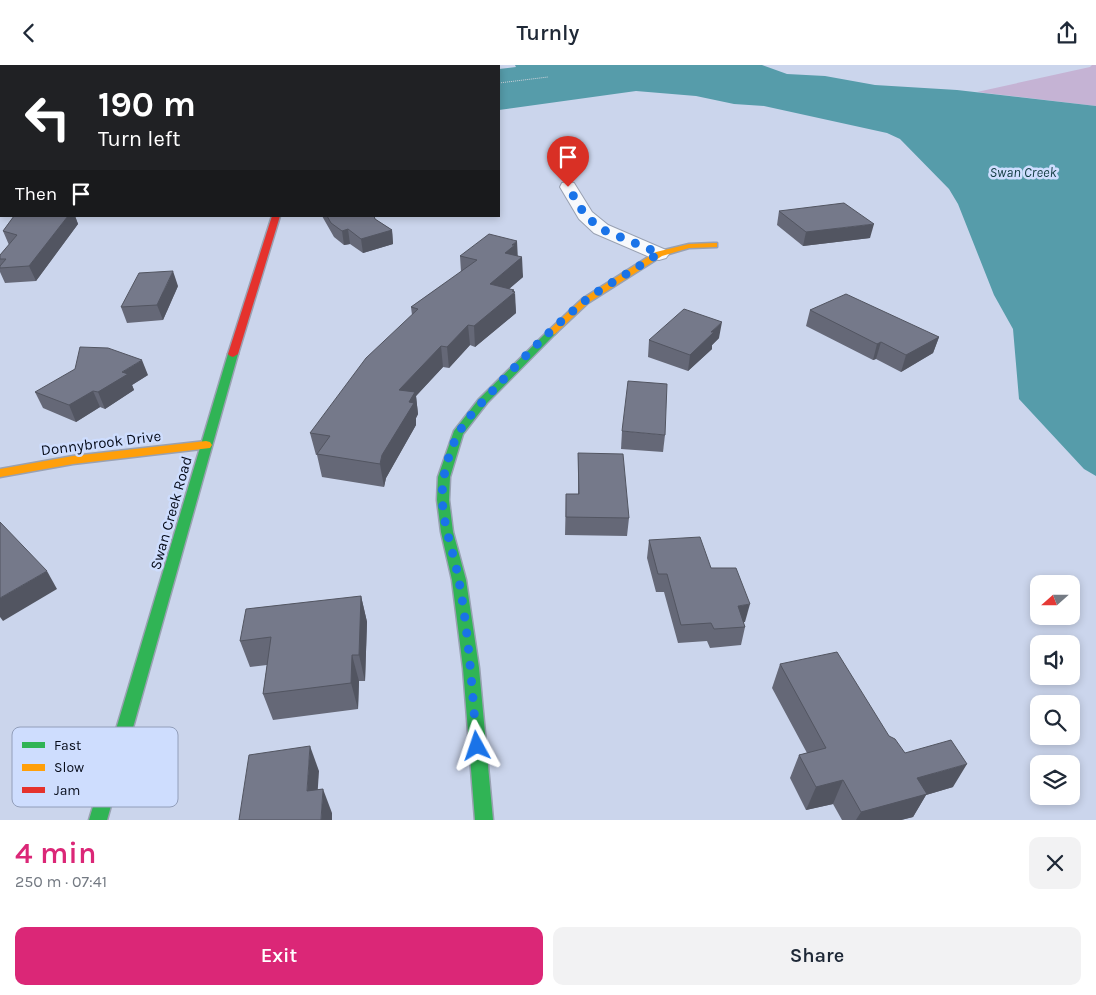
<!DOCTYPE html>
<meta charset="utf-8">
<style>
body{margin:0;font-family:Karla,sans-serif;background:#f2f2f3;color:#1f2937;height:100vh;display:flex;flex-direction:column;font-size:19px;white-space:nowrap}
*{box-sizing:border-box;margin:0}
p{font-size:16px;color:#747a83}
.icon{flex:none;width:28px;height:28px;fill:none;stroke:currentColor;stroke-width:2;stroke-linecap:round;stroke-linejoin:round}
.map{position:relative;height:755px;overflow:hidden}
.sheet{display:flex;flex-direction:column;background:#fff;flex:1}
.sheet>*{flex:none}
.guide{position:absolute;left:0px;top:0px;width:500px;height:152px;box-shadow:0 2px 8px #0003;background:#202124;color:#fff;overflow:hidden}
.needle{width:32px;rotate:249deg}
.buttons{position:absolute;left:1030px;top:510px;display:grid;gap:10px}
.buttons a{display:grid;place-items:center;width:50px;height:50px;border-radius:10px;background:#fff;box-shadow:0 2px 8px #0003;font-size:25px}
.pin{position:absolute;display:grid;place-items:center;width:42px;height:42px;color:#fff;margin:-51px -21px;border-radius:50% 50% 50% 0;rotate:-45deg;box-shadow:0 0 5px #0007}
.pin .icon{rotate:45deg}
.me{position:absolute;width:55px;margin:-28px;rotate:355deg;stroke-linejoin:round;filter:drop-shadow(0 0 4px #0008)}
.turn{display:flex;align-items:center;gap:18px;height:105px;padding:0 15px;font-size:22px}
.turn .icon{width:65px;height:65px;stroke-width:2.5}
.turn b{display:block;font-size:35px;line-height:42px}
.then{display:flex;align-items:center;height:48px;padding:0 15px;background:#0003;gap:10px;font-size:19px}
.round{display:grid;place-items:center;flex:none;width:52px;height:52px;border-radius:10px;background:#f2f2f3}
.summary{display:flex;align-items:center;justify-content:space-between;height:85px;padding:0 15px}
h1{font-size:30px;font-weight:600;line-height:38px;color:#db2777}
.action{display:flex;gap:10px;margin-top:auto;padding:10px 15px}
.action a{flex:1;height:58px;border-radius:10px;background:#db2777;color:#fff;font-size:20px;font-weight:600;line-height:58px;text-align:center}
.action a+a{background:#f2f2f3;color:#1f2937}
header{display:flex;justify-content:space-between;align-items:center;height:65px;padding:0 15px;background:#fff;font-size:22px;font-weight:600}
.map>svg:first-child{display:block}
.green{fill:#c5b3d4}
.water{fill:#569caa}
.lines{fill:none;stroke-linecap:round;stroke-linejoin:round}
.street-casing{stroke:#99a1b2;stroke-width:2}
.fast-casing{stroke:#99a1b2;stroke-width:3}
.slow-casing{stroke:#99a1b2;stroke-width:3}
.jam-casing{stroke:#99a1b2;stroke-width:3}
.path{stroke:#d1d4dc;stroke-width:1;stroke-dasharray:1 1;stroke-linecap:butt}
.street{fill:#f7f9fc;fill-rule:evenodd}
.fast{fill:#30b455;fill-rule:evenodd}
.slow{fill:#ff9f0a;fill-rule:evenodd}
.jam{fill:#e5322d;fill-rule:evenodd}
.wall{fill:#656877}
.shaded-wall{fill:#525561}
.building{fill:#75798a;stroke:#525561}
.route{stroke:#1a73e8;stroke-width:9;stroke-dasharray:0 16.2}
.labels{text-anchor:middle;stroke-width:5;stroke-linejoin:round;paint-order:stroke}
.far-water-label{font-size:14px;font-style:italic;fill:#113b40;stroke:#ceddfe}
.street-label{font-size:15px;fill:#070c1a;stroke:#ceddfe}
.key{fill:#ceddfe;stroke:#929eba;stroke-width:1}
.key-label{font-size:14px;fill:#070c1a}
</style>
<header><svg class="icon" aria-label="back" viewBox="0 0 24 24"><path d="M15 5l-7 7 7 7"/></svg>Turnly<svg class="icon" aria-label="share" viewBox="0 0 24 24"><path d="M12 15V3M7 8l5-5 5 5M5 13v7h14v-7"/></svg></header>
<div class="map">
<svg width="1096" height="755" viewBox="0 0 1096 755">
<rect width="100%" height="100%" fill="#cbd5ec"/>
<polygon class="green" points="1092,0 1096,0 1096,41 977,27 1090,2"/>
<polygon class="water" points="515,0 762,0 787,9 825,11 875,20 957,25 1096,41 1096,411 1084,404 1019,334 1013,264 994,230 958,139 949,124 900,74 887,68 764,41 734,39 696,31 636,26 499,45 499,4 516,2"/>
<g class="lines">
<defs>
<g id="street">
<rect x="0" y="14" width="1" height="8"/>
<polygon points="568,117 574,118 592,147 608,160 666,185 669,189 666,193 659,195 652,193 594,168 579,154 560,122 562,118"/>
</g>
<g id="fast">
<polygon points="552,264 557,267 555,269 487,338 463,369 450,412 449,435 453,467 466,515 479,603 493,755 475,755 463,603 452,515 441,467 437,435 438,412 454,366 479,334 549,265"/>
<polygon points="233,286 238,289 107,755 89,755 228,289"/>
</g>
<g id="slow">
<polygon points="714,178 717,178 717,182 689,183 662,191 588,238 555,269 552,270 547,267 582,234 656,187 689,179"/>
<polygon points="206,376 210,377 212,380 210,383 73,399 0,412 0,404 73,391"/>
</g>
<g id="jam">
<polygon points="156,0 163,0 163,1 157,1"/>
<polygon points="272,151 280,151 238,289 233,292 230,291 228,289"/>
</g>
</defs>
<use href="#street" class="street-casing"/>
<use href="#fast" class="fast-casing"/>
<use href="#slow" class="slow-casing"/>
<use href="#jam" class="jam-casing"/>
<polyline class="path" points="499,18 548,12"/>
<use href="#street" class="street"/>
<use href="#fast" class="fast"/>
<use href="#slow" class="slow"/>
<use href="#jam" class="jam"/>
</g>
<g class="wall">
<polygon points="0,0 123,0 125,1 1,1 1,7 0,7"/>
<polygon points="779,146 870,173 803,181 777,160"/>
<polygon points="14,151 75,151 78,159 36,216 5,218 0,207 0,190 9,180 3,166"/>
<polygon points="322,151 374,151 375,154 392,165 393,179 363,188 350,179 344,180 334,172"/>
<polygon points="460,191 518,191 523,212 509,224 514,227 516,248 475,282 470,280 449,303 443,302 416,331 418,349 416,353 416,360 386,413 384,422 322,412 317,390 316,390 310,368 412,250 411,242 461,207"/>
<polygon points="178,221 163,255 127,258 121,242"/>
<polygon points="810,245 939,272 933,288 901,307 876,294 873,295 806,261"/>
<polygon points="719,273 712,280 712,284 688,306 648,292 649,275"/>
<polygon points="148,310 132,320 134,325 105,344 100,342 76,357 43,343 35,327"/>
<polygon points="622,366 665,370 663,387 621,384"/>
<polygon points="578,388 629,453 627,471 565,470 566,429 578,429"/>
<polygon points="649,475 711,503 745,557 743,557 745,562 741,580 710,583 707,576 678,578 664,527 656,527 647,493"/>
<polygon points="361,531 367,557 365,616 359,616 358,644 273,655 263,629 267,600 250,602 240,576"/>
<polygon points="780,599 889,671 905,688 953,722 926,730 913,752 901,755 842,755 833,739 806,745 790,713 799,690 807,688 772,623"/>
</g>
<g class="shaded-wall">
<polygon points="0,0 65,0 65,1 1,1 1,7 0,7"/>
<polygon points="68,151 75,151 78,159 36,216 29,201"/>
<polygon points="874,159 870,173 803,181 806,167"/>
<polygon points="348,164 350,179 344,180 342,166"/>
<polygon points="392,165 393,179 363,188 361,174"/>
<polygon points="517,176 518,195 522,192 523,212 491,239 490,219 505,188 512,180"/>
<polygon points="173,206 178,221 163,255 157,240"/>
<polygon points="514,225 514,229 515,227 516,248 475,282 474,261"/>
<polygon points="722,257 719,273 712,280 712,284 688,306 690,290 711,267"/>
<polygon points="468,260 470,280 449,303 447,282"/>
<polygon points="939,272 933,288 901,307 906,290"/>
<polygon points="881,277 876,294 873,295 877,279"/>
<polygon points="441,281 443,302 416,331 418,349 416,353 416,360 386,413 384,422 380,399 399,325"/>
<polygon points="142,295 148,310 132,320 134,325 105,344 98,327 122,307"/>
<polygon points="93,326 100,342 76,357 69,340"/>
<polygon points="47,506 57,524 3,556 0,552 0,533"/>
<polygon points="361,531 367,557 365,616 359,590"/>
<polygon points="750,539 745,557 734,559 738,541"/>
<polygon points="352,590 359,616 358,644 351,618"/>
<polygon points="310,681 319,706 316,751 307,726"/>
<polygon points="967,699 953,722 926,730 913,752 901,755 856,755 861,747 917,713"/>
<polygon points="843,715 833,739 806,745 816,722"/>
<polygon points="323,724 332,748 332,755 321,755"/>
</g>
<g class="building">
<polygon points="76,0 123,0 125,1 79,1"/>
<polygon points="844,138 874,159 806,167 779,146"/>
<polygon points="14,151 68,151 29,201 0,203 0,201 6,194 0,194 0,190 17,170 3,166"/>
<polygon points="327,151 374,151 375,154 392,165 361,174 348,164 342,166 331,158"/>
<polygon points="489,169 517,176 512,180 515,180 505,188 522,192 490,219 514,225 512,226 515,227 474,261 468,260 447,282 441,281 399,325 415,327 409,337 414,338 382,390 380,399 317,389 330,371 310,368 366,293 418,244 411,242 477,195 460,191"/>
<polygon points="173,206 157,240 121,242 139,208"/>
<polygon points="846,229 939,272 906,290 881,277 877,279 810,245"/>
<polygon points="684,244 722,257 711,267 714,267 690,290 649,275"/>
<polygon points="80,282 108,283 142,295 122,307 128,309 98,327 93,326 69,340 35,327 75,304"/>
<polygon points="628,316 667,319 665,370 622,366"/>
<polygon points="578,388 623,389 629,453 566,452 566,429 579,429"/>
<polygon points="0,457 47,506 0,533"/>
<polygon points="700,472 711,503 736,503 750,539 738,541 745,562 714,564 711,558 681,560 667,509 658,509 649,475"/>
<polygon points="361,531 359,590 352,590 351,618 263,629 271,572 240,576 246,544"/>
<polygon points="837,587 889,671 895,674 905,688 951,675 967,699 917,713 927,729 861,747 843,715 816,722 799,690 826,683 780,599"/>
<polygon points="310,681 307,726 323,724 321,755 239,755 249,690"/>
</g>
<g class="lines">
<path class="route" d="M477 681C472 626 469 570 459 516 453 482 437 447 444 412 446 398 452 381 458 369 468 351 485 334 499 319 526 290 555 260 586 235 609 218 635 205 659 188L601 164 585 150 568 122"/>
</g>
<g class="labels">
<g class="far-water-label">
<text x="1023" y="112">Swan Creek</text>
</g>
<g class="street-label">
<text transform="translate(101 378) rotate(-7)" y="5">Donnybrook Drive</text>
<text transform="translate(171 448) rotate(-74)" y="5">Swan Creek Road</text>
</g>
</g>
<rect x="12" y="662" width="166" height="80" rx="8" class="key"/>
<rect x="22" y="677" width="23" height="6" fill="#30b455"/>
<rect x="22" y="699" width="23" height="7" fill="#ff9f0a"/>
<rect x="22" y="722" width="23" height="6" fill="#e5322d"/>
<g class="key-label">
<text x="54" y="685">Fast</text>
<text x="54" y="707">Slow</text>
<text x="54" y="730">Jam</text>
</g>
</svg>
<div class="buttons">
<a><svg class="needle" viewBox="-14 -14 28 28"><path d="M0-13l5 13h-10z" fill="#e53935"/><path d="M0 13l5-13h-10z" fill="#747a83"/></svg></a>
<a><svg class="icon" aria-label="sound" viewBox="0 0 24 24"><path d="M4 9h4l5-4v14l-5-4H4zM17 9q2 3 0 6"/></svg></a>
<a><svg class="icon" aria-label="search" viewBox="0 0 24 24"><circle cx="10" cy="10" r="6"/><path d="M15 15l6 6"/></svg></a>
<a><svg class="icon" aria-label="layers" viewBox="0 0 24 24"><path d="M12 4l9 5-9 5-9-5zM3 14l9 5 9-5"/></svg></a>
</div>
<div class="pin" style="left:568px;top:122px;background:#d93025"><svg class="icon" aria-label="arrive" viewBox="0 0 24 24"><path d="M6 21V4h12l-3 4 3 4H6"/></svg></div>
<svg class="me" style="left:477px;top:681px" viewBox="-20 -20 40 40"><path d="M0-17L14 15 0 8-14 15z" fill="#1a73e8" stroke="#fff" stroke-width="4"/></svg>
<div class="guide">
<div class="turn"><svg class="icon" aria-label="left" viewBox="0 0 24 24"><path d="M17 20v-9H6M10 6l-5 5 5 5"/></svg><div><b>190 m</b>Turn left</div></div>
<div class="then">Then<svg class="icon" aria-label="arrive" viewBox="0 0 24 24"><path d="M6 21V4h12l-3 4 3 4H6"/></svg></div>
</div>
</div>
<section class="sheet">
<div class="summary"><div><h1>4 min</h1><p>250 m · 07:41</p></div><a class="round"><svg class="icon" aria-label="close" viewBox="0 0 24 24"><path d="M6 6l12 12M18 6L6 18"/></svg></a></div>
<div class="action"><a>Exit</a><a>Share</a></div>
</section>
